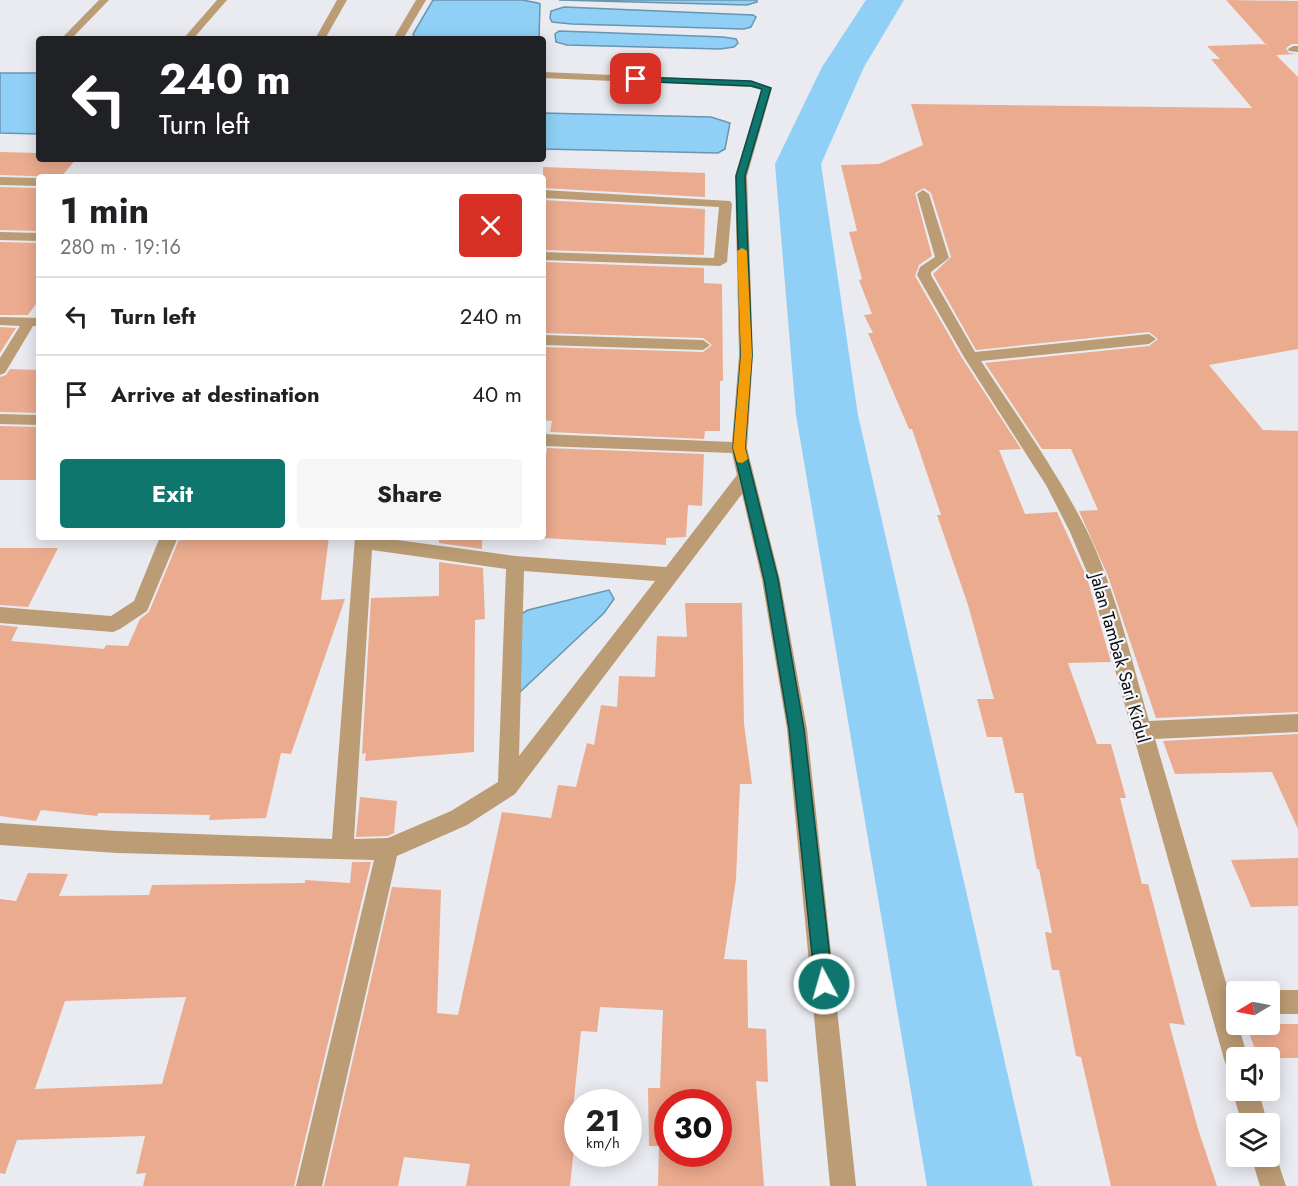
<!DOCTYPE html>
<meta charset="utf-8">
<style>
body{margin:0;font-family:Jost,sans-serif;background:#f6f6f6;color:#202124;height:100vh;display:flex;flex-direction:column;font-size:22px;white-space:nowrap}
*{box-sizing:border-box;margin:0}
p{font-size:20px;color:#757577}
.icon{flex:none;width:33px;height:33px;fill:none;stroke:currentColor;stroke-width:2;stroke-linecap:round;stroke-linejoin:round}
.map{position:relative;flex:1;overflow:hidden}
.drawer{position:absolute;left:36px;top:174px;width:510px;height:366px;display:flex;flex-direction:column;background:#fff;border-radius:6px;box-shadow:0 3px 15px #0003}
.drawer>*{flex:none}
.hud{position:absolute;left:36px;top:36px;width:510px;height:126px;border-radius:6px;box-shadow:0 3px 15px #0003;background:#202124;color:#fff;overflow:hidden}
.needle{width:39px;rotate:260deg}
.fabs{position:absolute;left:1226px;top:981px;display:grid;gap:12px}
.fabs a{display:grid;place-items:center;width:54px;height:54px;border-radius:6px;background:#fff;box-shadow:0 3px 15px #0003;font-size:30px}
.speed{position:absolute;left:564px;top:1089px;display:flex;gap:12px;font-size:30px;font-weight:700;text-align:center}
.speed>*{display:grid;place-content:center;width:78px;height:78px;border-radius:50%;background:#fff;box-shadow:0 3px 15px #0003;line-height:1}
.speed small{font-size:15px;font-weight:400}
.speed .limit{border:9px solid #d22;background:#fff;color:#111}
.pin{position:absolute;display:grid;place-items:center;width:51px;height:51px;color:#fff;margin:-26px;border-radius:12px;box-shadow:0 3px 9px #0006}
.me{position:absolute;width:66px;margin:-33px;rotate:354deg;stroke-linejoin:round;filter:drop-shadow(0 0 4px #0008)}
.turn{display:flex;align-items:center;gap:21px;height:126px;padding:0 24px;font-size:27px}
.turn .icon{width:78px;height:78px;stroke-width:2.5}
.turn b{display:block;font-size:42px;line-height:51px}
.round{display:grid;place-items:center;flex:none;width:63px;height:63px;border-radius:6px;background:#f6f6f6}
.summary{display:flex;align-items:center;justify-content:space-between;height:102px;padding:0 24px}
h1{font-size:36px;font-weight:700;line-height:45px}
.button{display:flex;gap:12px;margin-top:auto;padding:12px 24px}
.button a{flex:1;height:69px;border-radius:6px;background:#0f766e;color:#fff;font-size:24px;font-weight:700;line-height:69px;text-align:center}
.button a+a{background:#f6f6f6;color:#202124}
ul{padding:0;list-style:none}
li{display:flex;align-items:center;gap:18px;height:78px;padding:0 24px;border-top:2px solid #e0e0e0}
li div{flex:1}
li b{display:block;font-size:22px}
li em{font-style:normal}
.map>svg:first-child{display:block}
.water{fill:#90d0f6;stroke:#6895b0;stroke-width:1.5}
.lines{fill:none;stroke-linecap:round;stroke-linejoin:round}
.river{fill:#90d0f6;fill-rule:evenodd}
.building{fill:#ebab8f;fill-rule:evenodd}
.service{fill:#bb9c74;fill-rule:evenodd}
.minor{fill:#bb9c74;fill-rule:evenodd}
.route{fill:#0f766e;stroke:#0a4d48;stroke-width:1.5}
.slow{fill:#f59e0b}
.labels{text-anchor:middle;stroke-width:4.5;stroke-linejoin:round;paint-order:stroke}
.street-label{font-size:18px;fill:#0b0c0e;stroke:#f6f8fe}
</style>
<div class="map">
<svg width="1298" height="1186" viewBox="0 0 1298 1186">
<rect width="100%" height="100%" fill="#e9ebf1"/>
<g class="water">
<polygon points="433,0 522,0 538,3 540,4 539,39 415,39 413,34"/>
<polygon points="559,0 757,0 757,2 747,5"/>
<polygon points="564,7 753,15 756,17 751,27 744,29 572,24 552,22 550,18 551,11"/>
<polygon points="559,31 723,37 736,39 738,43 734,47 720,49 567,45 556,42 555,34"/>
<polygon points="0,73 39,73 39,134 0,133"/>
<polygon points="543,113 711,117 730,123 725,149 718,153 543,149"/>
<polygon points="609,590 614,599 604,613 520,692 521,614 528,610"/>
</g>
<g class="lines">
<polygon class="river" points="866,0 904,0 864,67 821,164 858,415 1033,1186 927,1186 796,415 775,164 822,67"/>
</g>
<g class="building">
<polygon points="1226,0 1298,1 1298,44 1292,44 1286,48 1289,53 1297,54 1276,55 1298,77 1298,349 1209,365 1263,430 1298,431 1298,712 1156,718 1108,576 1079,511 1098,510 1071,449 1042,449 985,363 1149,346 1158,339 1149,332 976,350 933,274 951,257 931,193 924,188 915,193 932,256 919,265 915,276 962,358 1021,449 999,450 1025,514 1057,512 1087,578 1111,662 1068,663 1097,744 1111,744 1126,798 1120,798 1142,884 1148,884 1185,1025 1169,1023 1198,1129 1217,1186 1111,1186 1081,1057 1076,1056 1059,970 1052,970 1045,932 1052,933 1039,869 1037,869 1023,793 1015,793 1002,737 987,737 977,699 994,699 968,605 937,515 941,515 912,429 909,429 868,333 873,333 864,315 872,314 859,280 862,279 849,232 857,231 841,165 879,164 923,145 911,104 1252,108 1211,59 1220,59 1207,46 1266,44 1269,48"/>
<polygon points="0,152 39,153 39,159 76,159 61,177 0,175"/>
<polygon points="543,167 705,173 705,197 543,188"/>
<polygon points="0,187 39,188 39,231 0,230"/>
<polygon points="543,200 705,209 704,255 543,250"/>
<polygon points="0,242 39,243 39,300 28,315 0,315"/>
<polygon points="543,262 704,268 704,283 722,284 723,381 720,381 720,431 705,431 704,439 550,432 552,421 543,420 543,347 703,352 712,345 703,338 543,333"/>
<polygon points="0,327 16,328 0,353"/>
<polygon points="10,369 39,370 39,413 0,412 0,377 6,375"/>
<polygon points="0,426 39,427 39,480 0,480"/>
<polygon points="547,448 704,454 702,506 688,505 686,537 666,538 666,545 543,538 543,477"/>
<polygon points="180,537 329,537 321,600 345,599 291,754 281,753 266,818 209,820 210,815 98,813 97,816 41,810 36,821 0,816 0,625 18,627 11,641 104,649 106,645 128,646 140,619 149,612"/>
<polygon points="439,537 482,537 482,549 439,543"/>
<polygon points="0,548 58,548 28,607 0,605"/>
<polygon points="439,562 483,568 485,619 475,620 474,752 365,761 366,753 362,754 371,598 439,596"/>
<path d="M685 603H742L744 724 752 784H740L736 879 724 959 747 960 748 1028 766 1029 768 1082 756 1081 764 1186H658L659 1146H649L648 1088H660L663 1010 600 1007 597 1032 581 1031 571 1128 576 1129 570 1186H466L470 1164 404 1157 398 1186H324L392 887 441 890 437 1013 458 1015 502 812 551 818 558 785 576 787 587 743 594 745 601 705 617 707 619 676 655 677 657 636 687 637ZM668 1102H718V1154H668Z"/>
<polygon points="1298,734 1298,829 1272,772 1175,774 1163,741"/>
<polygon points="360,797 397,801 394,833 388,836 356,837"/>
<polygon points="1298,858 1298,906 1251,907 1231,860"/>
<path d="M352 862H371L294 1186H143L146 1173 136 1174 145 1136 17 1140 5 1174 0 1173V899L16 901 28 873 68 874 59 896 149 895 152 885 305 883V880L350 883ZM186 997 162 1084 35 1089 65 1001Z"/>
<polygon points="1246,1024 1298,1024 1298,1058 1258,1058"/>
</g>
<g class="lines">
<polygon class="service" points="1269,990 1298,990 1298,1014 1269,1014 1269,992 1265,992"/>
<g class="minor">
<polygon points="99,0 109,0 71,39 61,39"/>
<polygon points="217,0 227,0 193,39 183,39"/>
<polygon points="337,0 347,0 325,39 315,39"/>
<polygon points="416,0 426,0 403,39 393,39"/>
<polygon points="1293,46 1298,46 1298,52 1289,51 1288,49"/>
<path d="M543 72 751 81 772 88 747 176 753 355 747 448 780 580 807 729 856 1186H830L787 729 762 580 742 494 515 794 467 825 397 856 322 1186H296L374 860 117 853 0 845V823L117 831 332 839 355 537H375L515 556 666 567 737 475 732 453 543 446V434L732 442 739 355 735 176 761 90 751 87 543 78ZM372 550 506 569 498 782 451 811 388 838 354 839ZM524 571 655 581 519 756Z"/>
<polygon points="0,177 39,178 39,186 0,185"/>
<polygon points="543,190 730,201 732,204 727,262 720,266 543,260 543,252 714,258 719,207 543,198"/>
<path d="M923 190 929 194 949 258 931 272V275L975 352 1149 334 1156 339 1149 344 981 361C1017 416 1057 471 1087 531 1116 591 1131 658 1149 721L1298 714V732L1155 739 1236 1017V1024H1238L1248 1058H1236V1071L1227 1068 1224 1059 1089 577 1070 532 1046 485 964 357 917 275 920 267 935 257 917 194Z"/>
<polygon points="0,232 39,233 39,241 0,240"/>
<polygon points="0,317 39,318 39,326 33,326 5,373 0,375 0,358 20,326 0,325"/>
<polygon points="543,335 703,340 710,345 703,350 543,345"/>
<polygon points="0,414 39,415 39,425 0,424"/>
<polygon points="160,537 178,537 147,611 120,629 113,632 0,623 0,607 111,616 134,601"/>
<polygon points="1236,1081 1236,1090 1258,1090 1268,1124 1242,1124 1232,1090"/>
<polygon points="1269,1145 1273,1147 1286,1186 1260,1186 1251,1156 1269,1156"/>
</g>
</g>
<polygon class="route" points="636,77 751,81 771,88 745,176 752,355 745,448 778,579 804,729 833,984 830,990 824,993 817,990 815,984 789,729 764,579 733,448 741,355 736,176 762,89 751,86 633,81 632,79"/>
<polygon class="slow" points="742,248 747,251 752,355 745,448 748,459 742,463 737,462 733,448 741,355 737,251"/>
<g class="labels">
<g class="street-label">
<text transform="translate(1120 658) rotate(74)" y="6">Jalan Tambak Sari Kidul</text>
</g>
</g>
</svg>
<div class="fabs">
<a><svg class="needle" viewBox="-14 -14 28 28"><path d="M0-13l5 13h-10z" fill="#e53935"/><path d="M0 13l5-13h-10z" fill="#757577"/></svg></a>
<a><svg class="icon" aria-label="sound" viewBox="0 0 24 24"><path d="M4 9h4l5-4v14l-5-4H4zM17 9q2 3 0 6"/></svg></a>
<a><svg class="icon" aria-label="layers" viewBox="0 0 24 24"><path d="M12 4l9 5-9 5-9-5zM3 14l9 5 9-5"/></svg></a>
</div>
<div class="speed"><div>21<small>km/h</small></div><div class="limit">30</div></div>
<div class="pin" style="left:636px;top:79px;background:#d93025"><svg class="icon" aria-label="arrive" viewBox="0 0 24 24"><path d="M6 21V4h12l-3 4 3 4H6"/></svg></div>
<svg class="me" style="left:824px;top:984px" viewBox="-20 -20 40 40"><circle r="17" fill="#0f766e" stroke="#fff" stroke-width="3"/><path d="M0-11L8 9 0 5-8 9z" fill="#fff"/></svg>
<div class="hud">
<div class="turn"><svg class="icon" aria-label="left" viewBox="0 0 24 24"><path d="M17 20v-9H6M10 6l-5 5 5 5"/></svg><div><b>240 m</b>Turn left</div></div>
</div>
<section class="drawer">
<div class="summary"><div><h1>1 min</h1><p>280 m · 19:16</p></div><a class="round" style="background:#d93025;color:#fff"><svg class="icon" aria-label="close" viewBox="0 0 24 24"><path d="M6 6l12 12M18 6L6 18"/></svg></a></div>
<ul>
<li><svg class="icon" aria-label="left" viewBox="0 0 24 24"><path d="M17 20v-9H6M10 6l-5 5 5 5"/></svg><div><b>Turn left</b></div><em>240 m</em></li>
<li><svg class="icon" aria-label="arrive" viewBox="0 0 24 24"><path d="M6 21V4h12l-3 4 3 4H6"/></svg><div><b>Arrive at destination</b></div><em>40 m</em></li>
</ul>
<div class="button"><a>Exit</a><a>Share</a></div>
</section>
</div>
